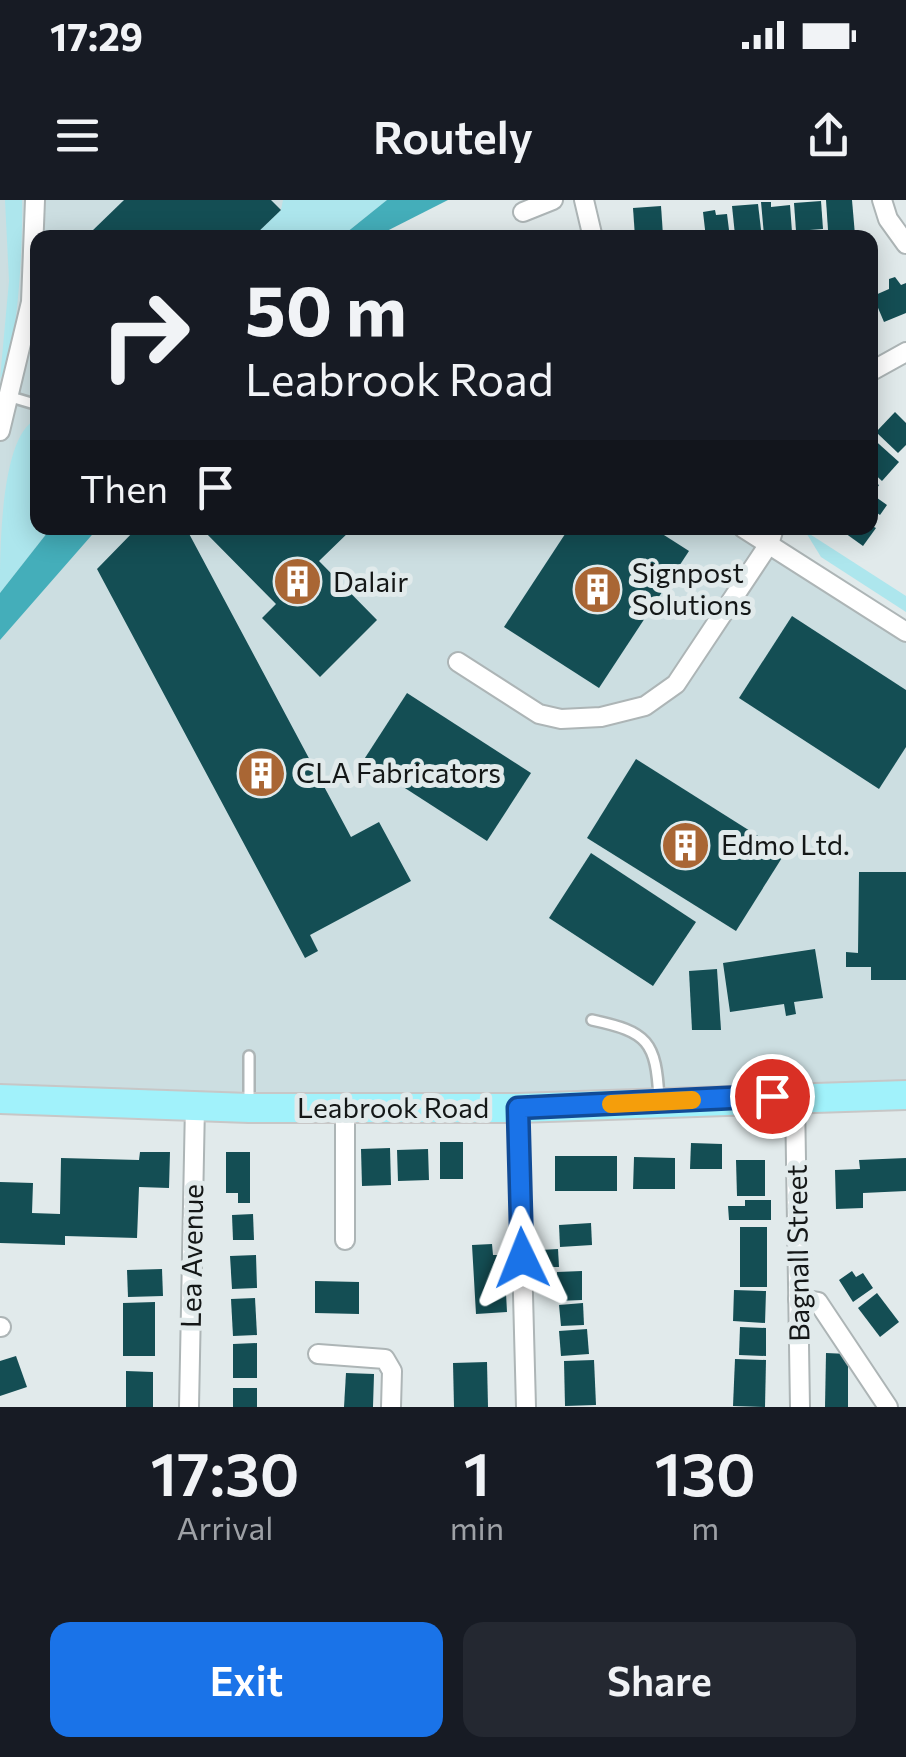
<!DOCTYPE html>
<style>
body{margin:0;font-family:Commissioner,sans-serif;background:#242831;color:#f1f3f6;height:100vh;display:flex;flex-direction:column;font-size:38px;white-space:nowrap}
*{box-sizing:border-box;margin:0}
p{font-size:32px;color:#9ea1a6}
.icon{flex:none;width:55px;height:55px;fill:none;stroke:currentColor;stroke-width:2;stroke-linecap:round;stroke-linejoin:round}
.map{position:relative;height:1207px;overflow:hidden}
.details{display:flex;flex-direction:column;background:#171b24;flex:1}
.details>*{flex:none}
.hud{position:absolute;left:30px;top:30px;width:848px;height:305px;border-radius:20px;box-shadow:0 5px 25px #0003;background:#171b24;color:#f1f3f6;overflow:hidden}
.pin{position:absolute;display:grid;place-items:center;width:85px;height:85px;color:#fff;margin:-42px;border:5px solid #fff;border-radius:50%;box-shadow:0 2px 10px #0007}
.me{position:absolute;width:110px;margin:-55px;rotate:358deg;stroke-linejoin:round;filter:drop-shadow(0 0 8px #0008)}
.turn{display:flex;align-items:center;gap:35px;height:210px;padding:0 50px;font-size:45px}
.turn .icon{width:130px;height:130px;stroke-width:2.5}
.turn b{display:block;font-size:70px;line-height:85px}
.then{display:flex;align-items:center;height:95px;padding:0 50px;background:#0003;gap:20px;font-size:38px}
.eta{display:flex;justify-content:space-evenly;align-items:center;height:170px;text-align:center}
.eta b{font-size:60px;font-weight:600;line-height:70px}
.primary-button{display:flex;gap:20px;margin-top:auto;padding:20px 50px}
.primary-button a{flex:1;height:115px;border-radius:20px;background:#1a73e8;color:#fff;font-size:40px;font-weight:600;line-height:115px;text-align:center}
.primary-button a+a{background:#242831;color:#f1f3f6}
.status{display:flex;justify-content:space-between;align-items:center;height:70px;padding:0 50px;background:#171b24;direction:ltr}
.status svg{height:28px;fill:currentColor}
header{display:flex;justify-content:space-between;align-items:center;height:130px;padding:0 50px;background:#171b24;font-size:45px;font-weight:600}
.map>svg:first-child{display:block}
.built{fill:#ccdee1}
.green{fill:#ade6ed}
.water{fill:#44aeba}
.building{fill:#144e54}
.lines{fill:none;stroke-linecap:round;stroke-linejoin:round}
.service-casing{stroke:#adb5b6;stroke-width:14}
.minor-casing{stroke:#adb5b6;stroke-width:22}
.primary-casing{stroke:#c7c7c7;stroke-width:32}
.service{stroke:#fff;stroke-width:9}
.minor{stroke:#fff;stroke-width:18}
.primary{stroke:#a1f2fb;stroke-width:28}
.route-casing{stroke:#114b97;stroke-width:25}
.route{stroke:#1a73e8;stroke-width:18}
.slow{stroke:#f59e0b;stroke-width:18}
.labels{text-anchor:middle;stroke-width:10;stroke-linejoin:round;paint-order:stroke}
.poi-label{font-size:28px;fill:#141717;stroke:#e1eaeb;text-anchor:start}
.street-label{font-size:28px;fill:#141717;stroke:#e1eaeb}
</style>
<div class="status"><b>17:29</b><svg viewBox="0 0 49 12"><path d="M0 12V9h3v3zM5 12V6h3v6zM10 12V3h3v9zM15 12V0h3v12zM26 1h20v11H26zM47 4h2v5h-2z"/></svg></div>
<header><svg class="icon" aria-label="menu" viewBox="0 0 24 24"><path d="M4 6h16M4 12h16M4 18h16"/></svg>Routely<svg class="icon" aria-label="share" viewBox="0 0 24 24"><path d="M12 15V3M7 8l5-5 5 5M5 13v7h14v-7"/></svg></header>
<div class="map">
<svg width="906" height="1207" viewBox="0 0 906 1207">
<rect width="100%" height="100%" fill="#e1eaeb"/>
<polygon class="built" points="0,0 409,0 363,37 38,38 38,328 743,328 906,432 906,895 0,899"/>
<g class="green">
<path d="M5 0H22C23 36 19 151 0 179L9 81Z"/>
<polygon points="283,0 387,0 341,37 252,38 281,10"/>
<path d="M37 219 38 328H51L0 393C0 352 0 234 37 219Z"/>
<polygon points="805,331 906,396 906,412 821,357"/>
</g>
<g class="water">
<polygon points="387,0 448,0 375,37 341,37"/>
<polygon points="51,328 98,328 0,440 0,393"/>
</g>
<g class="building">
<polygon points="124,0 271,0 281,10 252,38 95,38 90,33"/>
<polygon points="826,0 852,0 855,35 828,30"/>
<polygon points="821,1 823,29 796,31 794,3"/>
<polygon points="761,2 771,2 771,7 790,5 792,32 764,35"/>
<polygon points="758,4 762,38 735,35 732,6"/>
<polygon points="661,6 663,35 635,37 633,8"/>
<polygon points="715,10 716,15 727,14 730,38 706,38 703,12"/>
<polygon points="895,77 901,85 906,83 906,113 884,122 873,96 889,89 889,79"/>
<polygon points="895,212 906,223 906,245 898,253 876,232"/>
<polygon points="870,236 899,262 882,281 870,270"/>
<polygon points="870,279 879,285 873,295 887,305 880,315 870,308"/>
<polygon points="870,325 876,328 863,346 838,328"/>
<polygon points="137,328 186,328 351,637 379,622 411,681 310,735 318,751 305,758 97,369"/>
<polygon points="201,328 353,328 319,361 377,420 320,477 262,418 276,404"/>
<polygon points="569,328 653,328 689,351 599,488 504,427"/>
<polygon points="792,416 906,490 906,547 879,589 739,498"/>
<polygon points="407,493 531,573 487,641 363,561"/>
<polygon points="636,559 785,653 736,731 587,638"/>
<polygon points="591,653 696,722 653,786 549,718"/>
<polygon points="859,672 906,672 906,780 871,780 871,767 846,767 846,752 858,753"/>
<polygon points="815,749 823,798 794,802 796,814 786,816 784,804 730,812 723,763"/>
<polygon points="717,769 721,830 692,830 689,771"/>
<rect x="440" y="942" width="23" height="37"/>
<polygon points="691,943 722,944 722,969 690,969"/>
<polygon points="390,948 391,985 362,986 361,949"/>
<polygon points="428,949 429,980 398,981 397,950"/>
<polygon points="140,952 170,952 169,988 139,987 137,1038 65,1036 65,1045 0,1043 0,982 33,983 32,1013 60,1014 61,958 139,960"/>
<polygon points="226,952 250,952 250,1003 238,1003 238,993 226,993"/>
<rect x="555" y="956" width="62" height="35"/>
<polygon points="634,957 675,958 675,989 633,989"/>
<polygon points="906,958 906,991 863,993 863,1008 836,1009 835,970 860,969 859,960"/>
<polygon points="736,960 765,960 765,996 737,996"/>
<polygon points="745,1000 771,1000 771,1020 729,1020 728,1006 745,1006"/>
<polygon points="253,1014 254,1040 233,1040 232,1015"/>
<polygon points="591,1023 592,1045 560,1047 559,1025"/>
<rect x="740" y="1027" width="27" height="60"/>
<polygon points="492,1044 493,1055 504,1055 507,1112 476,1114 472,1045"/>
<polygon points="558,1049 559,1067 541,1067 540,1050"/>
<polygon points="256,1055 257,1088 232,1089 230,1056"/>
<polygon points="162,1069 163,1096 128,1097 127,1070"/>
<polygon points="582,1071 582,1100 557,1101 557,1072"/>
<polygon points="852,1071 856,1077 863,1073 873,1088 853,1102 839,1080"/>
<polygon points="315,1081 359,1082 359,1114 315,1113"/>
<polygon points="734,1090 766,1091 765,1123 733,1121"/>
<polygon points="877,1093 899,1122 880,1137 858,1108"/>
<polygon points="255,1098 257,1135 233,1136 231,1099"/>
<polygon points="155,1102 155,1156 123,1156 123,1103"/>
<polygon points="583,1103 584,1125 561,1126 559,1105"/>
<polygon points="740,1127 766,1128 766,1156 739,1155"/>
<polygon points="587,1129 589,1154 561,1156 559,1131"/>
<polygon points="257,1143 257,1178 233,1178 233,1144"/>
<polygon points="826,1153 848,1154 848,1207 825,1207"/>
<polygon points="16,1156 27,1187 0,1196 0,1161"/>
<polygon points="735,1159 766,1160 765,1207 733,1206"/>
<polygon points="594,1160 596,1205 565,1206 564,1161"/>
<polygon points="487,1162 488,1207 454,1207 453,1163"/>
<polygon points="126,1171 153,1172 153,1207 126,1207"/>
<polygon points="346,1173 374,1174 373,1207 344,1207"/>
<rect x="233" y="1188" width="24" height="19"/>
</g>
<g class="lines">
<defs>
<g id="service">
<polyline points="11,197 38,205"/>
<path d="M592 820C648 832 656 841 659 899"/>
<polyline points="249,906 249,856"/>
</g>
<g id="minor">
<polyline points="584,0 593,38"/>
<polyline points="882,0 888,19 906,44"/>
<polyline points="523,12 553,0"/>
<polyline points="870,172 906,152"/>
<polyline points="0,231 31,102 35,0"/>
<polyline points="743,328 906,432"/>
<polyline points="458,462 539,514 561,519 601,517 645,506 676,484 769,344 774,328"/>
<polyline points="795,899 800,1207"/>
<polyline points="518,908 526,1207"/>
<polyline points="345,1040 345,908"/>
<polyline points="798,1099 818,1102 888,1207"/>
<polyline points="0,1127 1,1127"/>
<polyline points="318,1154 385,1159 392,1171 391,1207"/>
<polyline points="189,1207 195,905"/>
</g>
<polyline id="primary" points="0,899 249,908 518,908 906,895"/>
</defs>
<use href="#service" class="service-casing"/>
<use href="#minor" class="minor-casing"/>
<use href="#primary" class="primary-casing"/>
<use href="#service" class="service"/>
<use href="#minor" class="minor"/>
<use href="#primary" class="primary"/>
</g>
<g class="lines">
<defs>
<polyline id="route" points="522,1058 518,908 772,896"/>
</defs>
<use href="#route" class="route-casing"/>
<use href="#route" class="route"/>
<polyline class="slow" points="611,904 692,900"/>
</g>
<defs>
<symbol id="building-disc" viewBox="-11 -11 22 22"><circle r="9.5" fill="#a96634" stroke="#e1eaeb"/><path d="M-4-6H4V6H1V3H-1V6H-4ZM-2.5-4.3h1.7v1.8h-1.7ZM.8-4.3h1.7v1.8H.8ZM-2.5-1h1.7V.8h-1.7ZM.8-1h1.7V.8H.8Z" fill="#fff"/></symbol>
</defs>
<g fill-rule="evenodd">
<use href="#building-disc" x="270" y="354" width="55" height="55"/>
<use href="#building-disc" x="570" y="362" width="55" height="55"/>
<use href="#building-disc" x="234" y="546" width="55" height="55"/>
<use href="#building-disc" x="658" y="618" width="55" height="55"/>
</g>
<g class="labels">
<g class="poi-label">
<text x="632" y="383">Signpost<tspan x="632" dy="32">Solutions</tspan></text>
<text x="333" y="392">Dalair</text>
<text x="296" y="583">CLA Fabricators</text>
<text x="721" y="655">Edmo Ltd.</text>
</g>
<g class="street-label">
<text x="393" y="918">Leabrook Road</text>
<text transform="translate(798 1053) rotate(-91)" y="10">Bagnall Street</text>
<text transform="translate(192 1056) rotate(-89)" y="10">Lea Avenue</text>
</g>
</g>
</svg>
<div class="pin" style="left:772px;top:896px;background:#d93025"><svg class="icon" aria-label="arrive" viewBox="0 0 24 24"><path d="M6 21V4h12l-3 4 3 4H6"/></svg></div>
<svg class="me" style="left:522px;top:1058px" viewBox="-20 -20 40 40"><path d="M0-17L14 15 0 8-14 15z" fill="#1a73e8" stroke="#fff" stroke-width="4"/></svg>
<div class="hud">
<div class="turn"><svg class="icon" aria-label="right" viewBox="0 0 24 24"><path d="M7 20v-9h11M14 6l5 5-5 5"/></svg><div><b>50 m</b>Leabrook Road</div></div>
<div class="then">Then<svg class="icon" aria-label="arrive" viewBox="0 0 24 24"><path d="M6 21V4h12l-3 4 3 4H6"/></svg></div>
</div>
</div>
<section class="details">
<div class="eta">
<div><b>17:30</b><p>Arrival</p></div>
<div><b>1</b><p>min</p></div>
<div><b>130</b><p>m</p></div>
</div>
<div class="primary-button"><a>Exit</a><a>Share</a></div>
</section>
